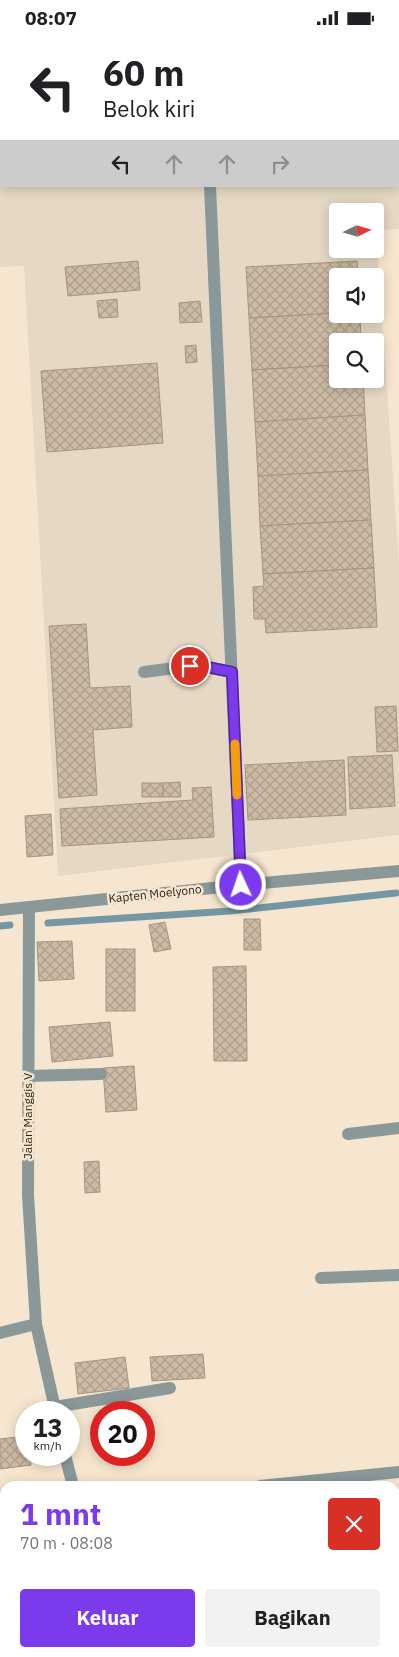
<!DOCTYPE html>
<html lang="id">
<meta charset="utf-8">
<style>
body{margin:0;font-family:"IBM Plex Sans",sans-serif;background:#f2f2f2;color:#202124;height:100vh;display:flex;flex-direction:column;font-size:19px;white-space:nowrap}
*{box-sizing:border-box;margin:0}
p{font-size:16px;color:#757577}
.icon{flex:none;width:28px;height:28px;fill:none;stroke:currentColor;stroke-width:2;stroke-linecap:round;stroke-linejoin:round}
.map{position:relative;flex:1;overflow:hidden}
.sheet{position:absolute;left:0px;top:1446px;width:400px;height:176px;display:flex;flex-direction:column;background:#fff;border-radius:15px 15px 0 0;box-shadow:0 2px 12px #0003}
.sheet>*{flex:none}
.guide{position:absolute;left:0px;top:0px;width:400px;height:152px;box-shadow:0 2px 12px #0003;background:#fff;color:#202124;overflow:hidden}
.needle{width:32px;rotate:85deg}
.buttons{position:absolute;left:329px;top:168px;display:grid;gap:10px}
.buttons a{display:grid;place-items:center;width:55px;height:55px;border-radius:5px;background:#fff;box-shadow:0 2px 12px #0003;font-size:25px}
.speed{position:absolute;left:15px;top:1366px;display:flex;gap:10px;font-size:25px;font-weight:700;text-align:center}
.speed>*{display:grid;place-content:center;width:65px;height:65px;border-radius:50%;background:#fff;box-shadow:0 2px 12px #0003;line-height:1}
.speed small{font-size:12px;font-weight:400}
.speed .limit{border:8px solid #d22;background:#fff;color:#111}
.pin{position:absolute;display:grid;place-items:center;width:42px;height:42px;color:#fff;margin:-21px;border:2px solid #fff;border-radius:50%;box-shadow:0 1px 5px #0007}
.me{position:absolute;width:55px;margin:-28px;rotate:357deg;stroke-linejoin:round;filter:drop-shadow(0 0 4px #0008)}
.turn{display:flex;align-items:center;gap:18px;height:105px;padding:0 20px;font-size:22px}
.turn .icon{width:65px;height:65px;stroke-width:2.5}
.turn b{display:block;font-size:35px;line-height:42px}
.lanes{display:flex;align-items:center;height:48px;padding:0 20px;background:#0003;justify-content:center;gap:25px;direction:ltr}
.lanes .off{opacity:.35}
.round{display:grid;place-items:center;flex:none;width:52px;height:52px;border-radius:5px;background:#f2f2f2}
.summary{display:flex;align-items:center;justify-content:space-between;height:85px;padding:0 20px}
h1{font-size:30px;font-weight:700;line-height:38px;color:#7c3aed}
.action{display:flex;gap:10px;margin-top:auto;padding:10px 20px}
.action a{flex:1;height:58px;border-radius:5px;background:#7c3aed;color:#fff;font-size:20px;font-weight:700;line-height:58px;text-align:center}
.action a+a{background:#f2f2f2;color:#202124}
.status{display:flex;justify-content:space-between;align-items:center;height:35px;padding:0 25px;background:#fff;direction:ltr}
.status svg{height:14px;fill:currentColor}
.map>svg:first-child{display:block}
.industrial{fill:#e5d9c5;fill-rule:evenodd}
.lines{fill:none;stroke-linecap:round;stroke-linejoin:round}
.stream{stroke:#7497a4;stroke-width:7}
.building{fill:url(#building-cross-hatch);stroke:#a5947f}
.minor{stroke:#8a9899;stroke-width:12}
.route-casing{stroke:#51269a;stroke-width:12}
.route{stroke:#7c3aed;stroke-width:9}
.slow{stroke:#f59e0b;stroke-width:9}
.labels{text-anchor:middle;stroke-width:5;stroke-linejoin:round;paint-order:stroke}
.street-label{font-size:12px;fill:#251f16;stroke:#f7e6cf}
</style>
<div class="status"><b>08:07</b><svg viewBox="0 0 49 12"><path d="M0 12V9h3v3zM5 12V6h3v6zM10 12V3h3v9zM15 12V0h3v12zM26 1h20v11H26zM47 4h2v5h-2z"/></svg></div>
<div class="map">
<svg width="399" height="1622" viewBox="0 0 399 1622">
<defs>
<pattern id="building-cross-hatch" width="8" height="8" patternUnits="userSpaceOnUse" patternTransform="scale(1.25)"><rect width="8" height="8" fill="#ccbba5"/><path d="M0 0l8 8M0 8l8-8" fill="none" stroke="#afa08d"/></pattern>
</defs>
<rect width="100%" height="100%" fill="#f7e6cf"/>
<path class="industrial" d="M0 0H399V194L376 195 399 530V800L58 841 24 231 0 232ZM1 1H399V151H1ZM338 176H375V214H338ZM338 241H375V279H338ZM338 306H375V344H338Z"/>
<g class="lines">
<g class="stream">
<polyline points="48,888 230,876 396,858"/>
<polyline points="0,891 10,890"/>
</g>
</g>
<g class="building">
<polygon points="138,226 140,255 68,261 65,232"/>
<polygon points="357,226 358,241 338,241 338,278 249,283 246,232"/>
<polygon points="117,264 118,282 99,283 97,266"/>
<polygon points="200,266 202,287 180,288 179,268"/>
<polygon points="338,278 360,279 361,306 338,306 338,330 252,335 249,283"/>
<polygon points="196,310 197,327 186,328 185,311"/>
<polygon points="157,328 163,408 47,417 41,336"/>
<polygon points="338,330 338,344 363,344 365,380 255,387 252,335"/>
<polygon points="365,380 368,435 258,441 255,387"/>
<polygon points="368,435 371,485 260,491 258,441"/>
<polygon points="371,485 374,533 263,539 260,491"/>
<polygon points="374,533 377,592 266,598 265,584 254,584 253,552 264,551 263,539"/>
<polygon points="86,589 90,653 130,651 132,692 93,695 97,760 59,763 49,591"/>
<polygon points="396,671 398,716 377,717 375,672"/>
<polygon points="392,720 395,771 350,774 348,722"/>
<polygon points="344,725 346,780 248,785 245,730"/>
<polygon points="180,747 181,762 163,762 163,748"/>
<rect x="142" y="748" width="21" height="14"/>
<polygon points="211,752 214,802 62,811 60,774 193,765 192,753"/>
<polygon points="51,779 53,820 27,822 25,781"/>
<polygon points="244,884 260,884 261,915 244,915"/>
<polygon points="165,887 171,914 154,917 149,890"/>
<polygon points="72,906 74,944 39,946 37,907"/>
<rect x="106" y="914" width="29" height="62"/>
<polygon points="246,931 247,1026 214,1026 213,932"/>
<polygon points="110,987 113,1021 52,1027 49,992"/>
<polygon points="134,1031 137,1075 106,1077 103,1033"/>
<polygon points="99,1126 100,1157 85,1158 84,1127"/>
<polygon points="203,1319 205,1343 152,1346 150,1322"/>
<polygon points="125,1322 129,1353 78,1359 75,1328"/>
<polygon points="26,1401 26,1420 30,1420 31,1430 0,1434 0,1404"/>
</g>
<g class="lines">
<g class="minor">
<polyline points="69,0 69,1"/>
<polyline points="153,0 153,1"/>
<polyline points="204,0 204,1"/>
<polyline points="210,151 241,850"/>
<polyline points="144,637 190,631 202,631 232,637"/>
<polyline points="29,872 28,1160 36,1289 56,1378"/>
<polyline points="0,875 241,850 399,836"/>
<polyline points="28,1041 101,1039"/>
<polyline points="348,1099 399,1093"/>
<polyline points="321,1243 399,1240"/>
<polyline points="0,1298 36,1289"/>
<polyline points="55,1372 170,1353"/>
<polyline points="65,1420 73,1451"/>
<polyline points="260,1451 399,1437"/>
<polyline points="107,1618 107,1622"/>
</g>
</g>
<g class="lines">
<defs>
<polyline id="route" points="190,631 202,631 232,637 241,850"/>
</defs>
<use href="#route" class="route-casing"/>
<use href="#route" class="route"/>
<polyline class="slow" points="235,709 237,760"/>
</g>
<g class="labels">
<g class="street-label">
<text transform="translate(155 859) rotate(-6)" y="4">Kapten Moelyono</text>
<text transform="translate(28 1081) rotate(-90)" y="4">Jalan Manggis V</text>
</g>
</g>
</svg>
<div class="buttons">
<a><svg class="needle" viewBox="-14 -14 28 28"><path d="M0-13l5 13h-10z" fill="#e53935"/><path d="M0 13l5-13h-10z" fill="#757577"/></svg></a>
<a><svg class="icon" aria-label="sound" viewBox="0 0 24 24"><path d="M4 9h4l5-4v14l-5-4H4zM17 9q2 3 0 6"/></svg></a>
<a><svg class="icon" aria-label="search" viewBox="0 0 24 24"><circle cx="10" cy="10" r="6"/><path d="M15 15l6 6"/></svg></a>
</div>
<div class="speed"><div>13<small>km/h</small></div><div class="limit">20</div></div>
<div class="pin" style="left:190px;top:631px;background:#d93025"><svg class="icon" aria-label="arrive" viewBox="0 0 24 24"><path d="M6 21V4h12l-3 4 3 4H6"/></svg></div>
<svg class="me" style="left:241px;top:850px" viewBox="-20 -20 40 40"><circle r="17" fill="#7c3aed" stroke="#fff" stroke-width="3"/><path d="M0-11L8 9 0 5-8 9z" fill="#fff"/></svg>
<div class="guide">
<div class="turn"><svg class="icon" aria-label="left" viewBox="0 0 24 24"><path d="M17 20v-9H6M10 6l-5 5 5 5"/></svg><div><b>60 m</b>Belok kiri</div></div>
<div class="lanes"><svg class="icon" aria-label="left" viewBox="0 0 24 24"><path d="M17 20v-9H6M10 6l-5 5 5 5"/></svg><svg class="icon off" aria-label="ahead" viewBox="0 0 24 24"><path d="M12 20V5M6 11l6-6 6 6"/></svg><svg class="icon off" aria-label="ahead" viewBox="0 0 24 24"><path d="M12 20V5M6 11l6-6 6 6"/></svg><svg class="icon off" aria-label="right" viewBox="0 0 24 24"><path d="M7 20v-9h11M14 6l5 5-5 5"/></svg></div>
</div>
<section class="sheet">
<div class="summary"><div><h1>1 mnt</h1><p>70 m · 08:08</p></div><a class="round" style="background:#d93025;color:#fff"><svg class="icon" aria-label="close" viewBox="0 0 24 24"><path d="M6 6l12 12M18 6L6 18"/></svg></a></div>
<div class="action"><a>Keluar</a><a>Bagikan</a></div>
</section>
</div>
